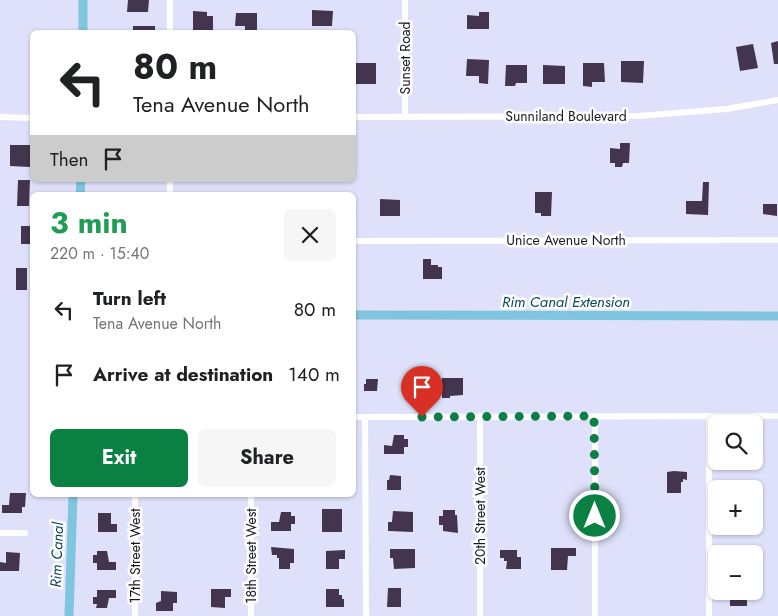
<!DOCTYPE html>
<meta charset="utf-8">
<style>
body{margin:0;font-family:Jost,sans-serif;background:#f6f6f6;color:#202124;height:100vh;display:flex;flex-direction:column;font-size:19px;white-space:nowrap}
*{box-sizing:border-box;margin:0}
p{font-size:16px;color:#757577}
.icon{flex:none;width:28px;height:28px;fill:none;stroke:currentColor;stroke-width:2;stroke-linecap:round;stroke-linejoin:round}
.map{position:relative;flex:1;overflow:hidden}
.panel{position:absolute;left:30px;top:192px;width:326px;height:305px;display:flex;flex-direction:column;background:#fff;border-radius:8px;box-shadow:0 1px 4px #0004}
.panel>*{flex:none}
.guide{position:absolute;left:30px;top:30px;width:326px;height:152px;border-radius:8px;box-shadow:0 1px 4px #0004;background:#fff;color:#202124;overflow:hidden}
.tools{position:absolute;left:708px;top:415px;display:grid;gap:10px}
.tools a{display:grid;place-items:center;width:55px;height:55px;border-radius:8px;background:#fff;box-shadow:0 1px 4px #0004;font-size:25px}
.pin{position:absolute;display:grid;place-items:center;width:42px;height:42px;color:#fff;margin:-51px -21px;border-radius:50% 50% 50% 0;rotate:-45deg;box-shadow:0 0 5px #0007}
.pin .icon{rotate:45deg}
.me{position:absolute;width:55px;margin:-28px;rotate:0deg;stroke-linejoin:round;filter:drop-shadow(0 0 4px #0008)}
.turn{display:flex;align-items:center;gap:18px;height:105px;padding:0 20px;font-size:22px}
.turn .icon{width:65px;height:65px;stroke-width:2.5}
.turn b{display:block;font-size:35px;line-height:42px}
.then{display:flex;align-items:center;height:48px;padding:0 20px;background:#0003;gap:10px;font-size:19px}
.round{display:grid;place-items:center;flex:none;width:52px;height:52px;border-radius:8px;background:#f6f6f6}
.head{display:flex;align-items:center;justify-content:space-between;height:85px;padding:0 20px}
h1{font-size:30px;font-weight:700;line-height:38px;color:#1e9e55}
.primary-button{display:flex;gap:10px;margin-top:auto;padding:10px 20px}
.primary-button a{flex:1;height:58px;border-radius:8px;background:#0b8043;color:#fff;font-size:20px;font-weight:700;line-height:58px;text-align:center}
.primary-button a+a{background:#f6f6f6;color:#202124}
ul{padding:0;list-style:none}
li{display:flex;align-items:center;gap:15px;height:65px;padding:0 20px}
li div{flex:1}
li b{display:block;font-size:19px}
li em{font-style:normal}
.map>svg:first-child{display:block}
.lines{fill:none;stroke-linecap:round;stroke-linejoin:round}
.canal{stroke:#7fc5de;stroke-width:9}
.building{fill:#43354d}
.street{stroke:#fff;stroke-width:6}
.route{stroke:#0b8043;stroke-width:9;stroke-dasharray:0 16.2}
.labels{text-anchor:middle;stroke-width:5;stroke-linejoin:round;paint-order:stroke}
.street-label{font-size:14px;fill:#171823;stroke:#fff}
.water-label{font-size:15px;font-style:italic;fill:#0c495b;stroke:#fff}
</style>
<div class="map">
<svg width="778" height="616" viewBox="0 0 778 616">
<rect width="100%" height="100%" fill="#dfe1fb"/>
<g class="lines">
<g class="canal">
<polyline points="83,32 83,0"/>
<polyline points="80,195 81,180"/>
<polyline points="354,315 778,316"/>
<polyline points="69,616 73,495"/>
</g>
</g>
<g class="building">
<polygon points="128,0 149,0 148,12 127,12"/>
<polygon points="312,10 333,11 332,26 312,26"/>
<polygon points="193,11 207,12 207,16 213,16 213,30 193,30"/>
<polygon points="479,12 489,12 489,29 467,29 467,15 479,16"/>
<polygon points="236,13 257,13 257,32 245,32 245,26 235,26"/>
<rect x="133" y="26" width="22" height="6"/>
<polygon points="778,41 778,64 774,64 771,43"/>
<polygon points="753,44 758,68 740,71 736,47"/>
<polygon points="467,59 489,60 488,84 479,83 479,76 466,76"/>
<polygon points="621,61 644,61 643,83 621,82"/>
<rect x="355" y="63" width="21" height="21"/>
<polygon points="583,63 604,63 605,82 592,82 592,87 583,86"/>
<polygon points="506,65 527,65 527,83 516,83 515,86 505,86"/>
<polygon points="543,65 565,66 565,84 543,84"/>
<polygon points="620,143 630,143 629,163 623,163 622,167 615,167 615,163 610,163 610,148 620,149"/>
<polygon points="10,145 30,145 30,167 10,166"/>
<polygon points="18,180 30,180 29,206 17,206"/>
<polygon points="703,182 709,182 708,215 686,214 686,201 702,201"/>
<polygon points="535,192 552,192 551,216 541,216 541,213 535,213"/>
<polygon points="380,199 400,200 400,216 380,216"/>
<polygon points="763,204 777,204 777,216 763,214"/>
<rect x="21" y="226" width="11" height="18"/>
<polygon points="423,259 431,259 431,265 438,265 438,267 442,267 442,279 423,279"/>
<rect x="16" y="268" width="11" height="22"/>
<polygon points="442,378 463,378 463,395 450,396 450,398 442,398"/>
<polygon points="366,379 378,379 377,391 364,391 364,384 366,384"/>
<polygon points="394,435 404,435 404,439 408,439 408,447 404,447 404,454 384,454 384,445 392,446"/>
<polygon points="674,471 687,472 687,480 683,479 683,482 681,482 681,493 667,493 667,472"/>
<polygon points="390,475 401,476 401,490 387,490 387,480 389,480"/>
<polygon points="10,493 26,493 25,507 22,507 22,513 2,513 2,505 9,505"/>
<rect x="322" y="509" width="20" height="23"/>
<polygon points="443,510 455,510 455,515 457,515 458,533 443,531 443,525 439,525 439,516 443,516"/>
<polygon points="393,511 413,512 413,532 388,531 388,522 392,522"/>
<polygon points="281,512 291,512 291,516 295,516 295,524 291,524 291,531 271,531 271,522 279,522"/>
<polygon points="98,513 111,513 111,524 117,524 117,532 98,532"/>
<polygon points="271,547 294,549 294,563 290,563 290,569 279,569 279,558 277,558 277,555 272,555"/>
<polygon points="551,548 576,548 576,556 568,556 567,570 551,570"/>
<polygon points="390,549 415,549 415,568 394,569 393,558 390,558"/>
<polygon points="345,550 345,559 339,559 339,569 326,569 326,551"/>
<polygon points="500,550 517,550 517,557 521,557 521,569 506,569 507,561 504,561 504,558 500,558"/>
<polygon points="97,551 107,551 109,562 116,562 116,570 97,570 97,563 93,563 93,555 97,555"/>
<polygon points="6,552 20,553 19,571 0,571 0,562 6,563"/>
<polygon points="388,588 401,588 401,607 387,607"/>
<polygon points="211,589 231,589 231,597 225,597 225,608 211,607"/>
<polygon points="326,589 339,589 339,595 342,595 342,599 344,599 344,607 326,607"/>
<polygon points="97,590 116,590 116,598 109,598 107,608 96,608 97,604 93,604 93,597 97,597"/>
<polygon points="161,591 177,592 177,603 173,603 173,611 156,611 156,603 161,601"/>
<polygon points="733,591 745,591 745,595 747,595 747,606 730,606 730,598 733,598"/>
</g>
<g class="lines">
<g class="street">
<polyline points="170,0 170,32"/>
<polyline points="405,0 405,117"/>
<polyline points="0,117 32,118"/>
<polyline points="354,117 638,116 726,109 778,100"/>
<polyline points="170,180 170,195"/>
<polyline points="354,241 778,240"/>
<polyline points="480,416 480,616"/>
<polyline points="595,416 595,616"/>
<polyline points="709,416 709,616"/>
<polyline points="354,417 778,416"/>
<polyline points="365,417 366,616"/>
<polyline points="135,495 135,616"/>
<polyline points="251,495 251,616"/>
<polyline points="0,533 25,533"/>
</g>
</g>
<g class="lines">
<polyline class="route" points="422,417 594,416 595,516"/>
</g>
<g class="labels">
<g class="street-label">
<text transform="translate(405 58) rotate(-90)" y="5">Sunset Road</text>
<text x="566" y="121">Sunniland Boulevard</text>
<text x="566" y="245">Unice Avenue North</text>
<text transform="translate(480 516) rotate(-90)" y="5">20th Street West</text>
<text transform="translate(135 556) rotate(-90)" y="5">17th Street West</text>
<text transform="translate(251 556) rotate(-90)" y="5">18th Street West</text>
</g>
<g class="water-label">
<text x="566" y="307">Rim Canal Extension</text>
<text transform="translate(57 555) rotate(-88)" y="5">Rim Canal</text>
</g>
</g>
</svg>
<div class="tools">
<a><svg class="icon" aria-label="search" viewBox="0 0 24 24"><circle cx="10" cy="10" r="6"/><path d="M15 15l6 6"/></svg></a>
<a>+</a>
<a>−</a>
</div>
<div class="pin" style="left:422px;top:417px;background:#d93025"><svg class="icon" aria-label="arrive" viewBox="0 0 24 24"><path d="M6 21V4h12l-3 4 3 4H6"/></svg></div>
<svg class="me" style="left:595px;top:516px" viewBox="-20 -20 40 40"><circle r="17" fill="#0b8043" stroke="#fff" stroke-width="3"/><path d="M0-11L8 9 0 5-8 9z" fill="#fff"/></svg>
<div class="guide">
<div class="turn"><svg class="icon" aria-label="left" viewBox="0 0 24 24"><path d="M17 20v-9H6M10 6l-5 5 5 5"/></svg><div><b>80 m</b>Tena Avenue North</div></div>
<div class="then">Then<svg class="icon" aria-label="arrive" viewBox="0 0 24 24"><path d="M6 21V4h12l-3 4 3 4H6"/></svg></div>
</div>
<section class="panel">
<div class="head"><div><h1>3 min</h1><p>220 m · 15:40</p></div><a class="round"><svg class="icon" aria-label="close" viewBox="0 0 24 24"><path d="M6 6l12 12M18 6L6 18"/></svg></a></div>
<ul>
<li><svg class="icon" aria-label="left" viewBox="0 0 24 24"><path d="M17 20v-9H6M10 6l-5 5 5 5"/></svg><div><b>Turn left</b><p>Tena Avenue North</p></div><em>80 m</em></li>
<li><svg class="icon" aria-label="arrive" viewBox="0 0 24 24"><path d="M6 21V4h12l-3 4 3 4H6"/></svg><div><b>Arrive at destination</b></div><em>140 m</em></li>
</ul>
<div class="primary-button"><a>Exit</a><a>Share</a></div>
</section>
</div>
